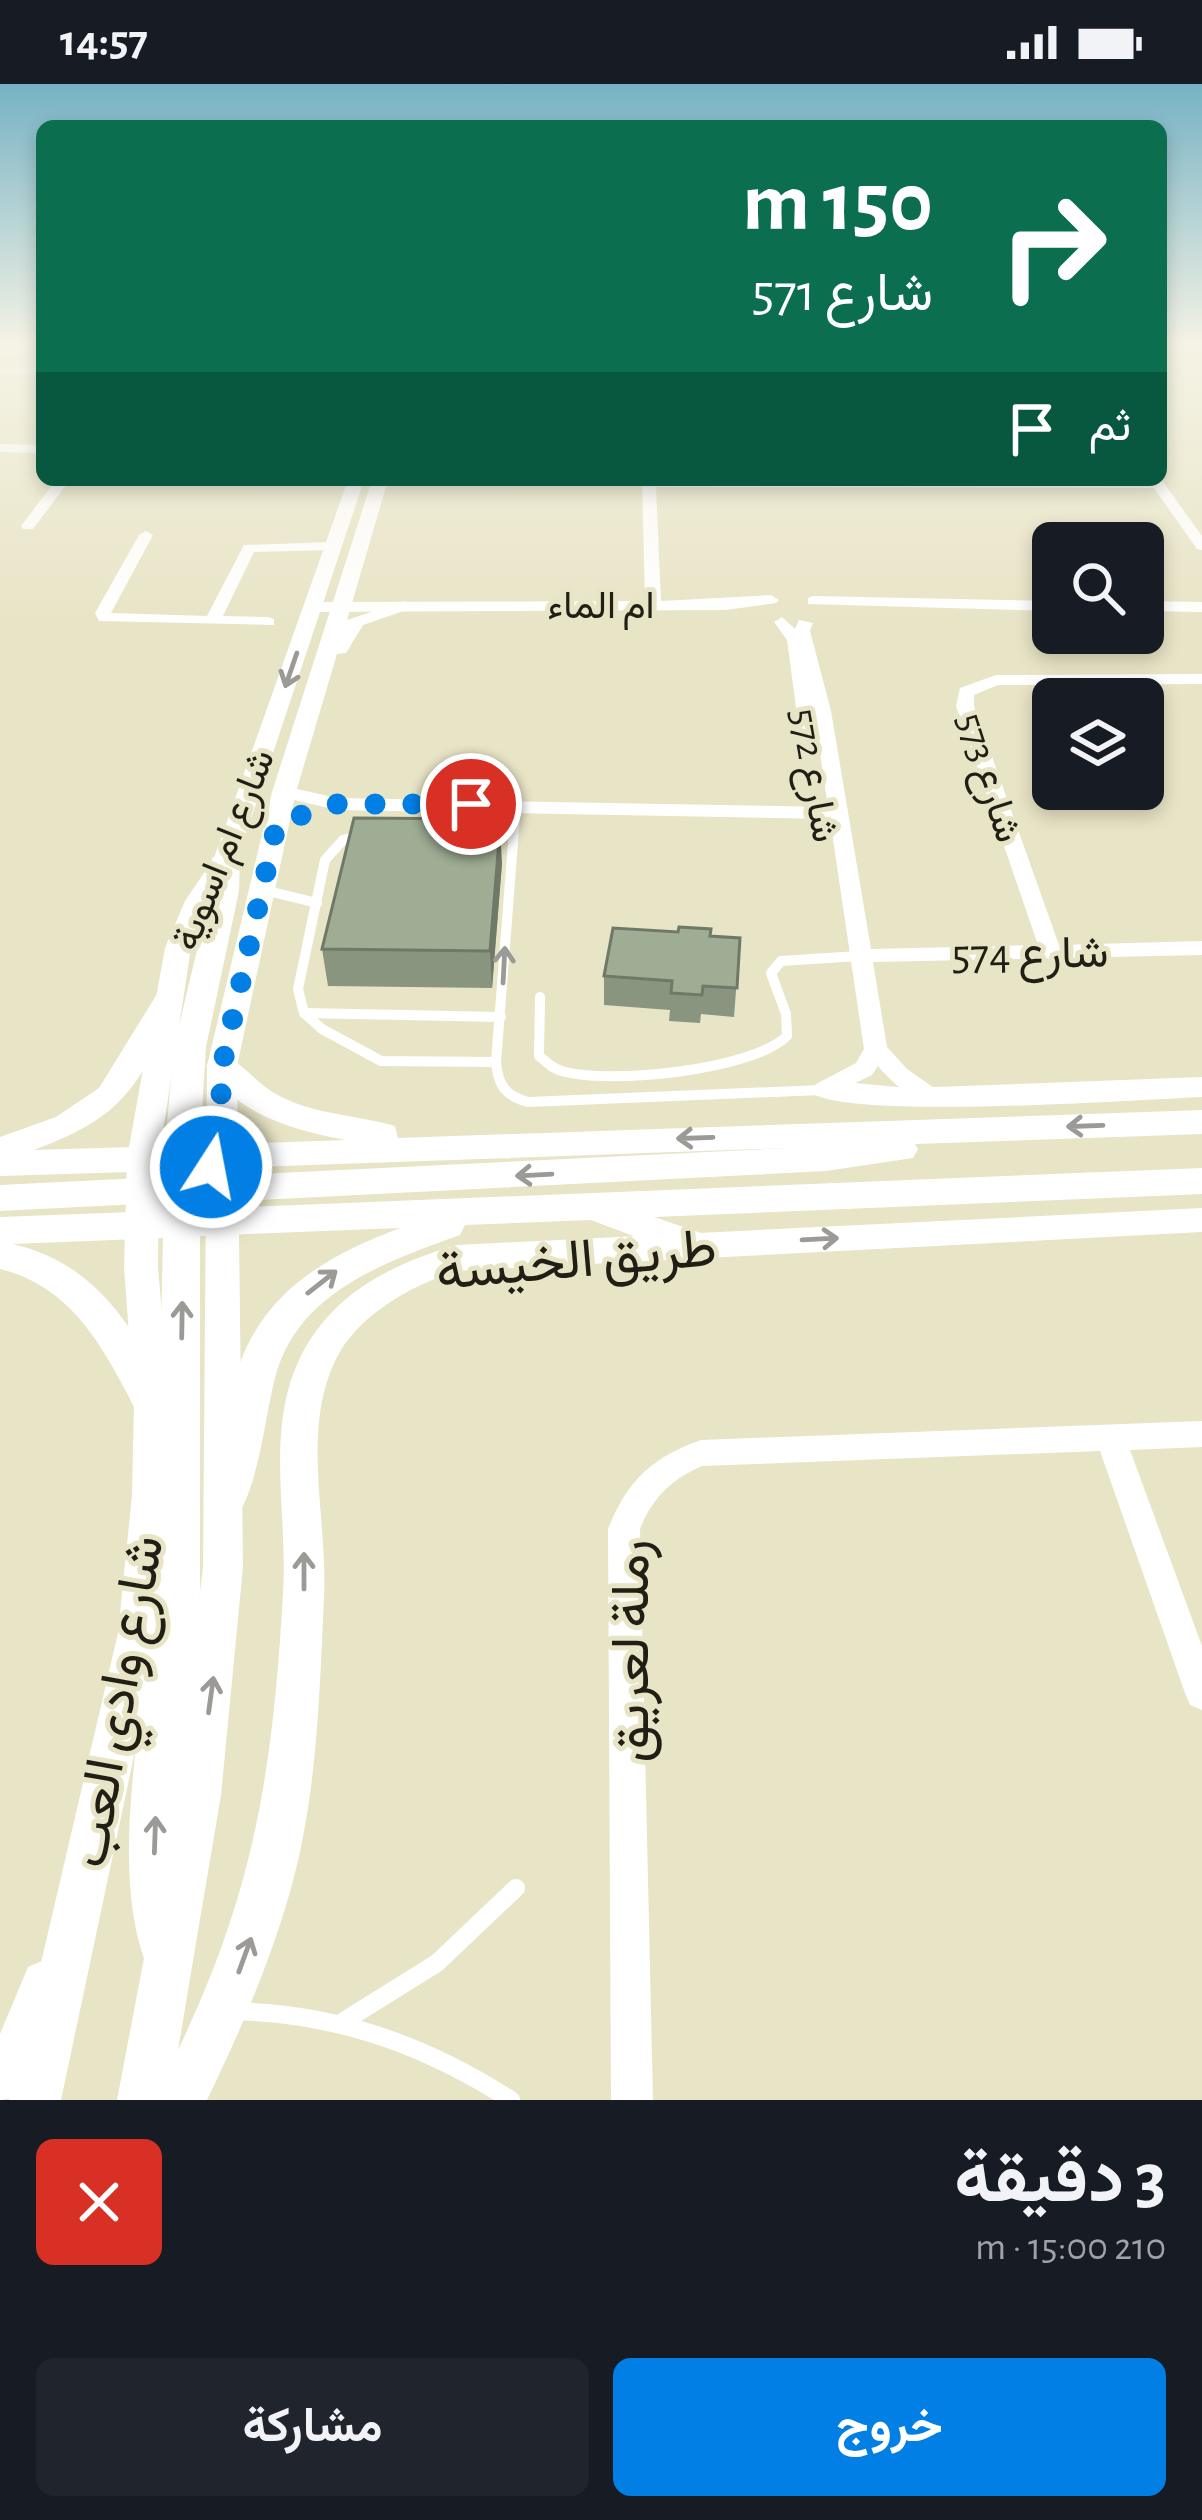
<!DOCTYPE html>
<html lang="ar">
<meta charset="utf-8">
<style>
body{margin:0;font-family:"Alegreya Sans",Vazirmatn,sans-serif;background:#20242c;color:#f1f3f6;direction:rtl;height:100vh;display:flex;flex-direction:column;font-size:45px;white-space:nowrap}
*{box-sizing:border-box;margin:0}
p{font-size:39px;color:#9ea1a6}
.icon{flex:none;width:66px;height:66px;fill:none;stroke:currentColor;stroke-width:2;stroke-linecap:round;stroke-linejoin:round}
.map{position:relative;height:2016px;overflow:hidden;direction:ltr}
.details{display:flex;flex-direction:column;background:#171b24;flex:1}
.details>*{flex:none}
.guide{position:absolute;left:36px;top:36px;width:1131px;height:366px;border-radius:18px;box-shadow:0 6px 18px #0003;direction:rtl;background:#0b6e4f;color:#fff;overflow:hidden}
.tools{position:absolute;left:1032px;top:438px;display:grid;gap:24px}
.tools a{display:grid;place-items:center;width:132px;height:132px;border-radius:18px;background:#171b24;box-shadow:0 6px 18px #0003;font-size:60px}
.pin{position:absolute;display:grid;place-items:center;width:102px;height:102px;color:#fff;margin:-51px;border:6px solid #fff;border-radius:50%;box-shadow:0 3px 12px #0007}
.me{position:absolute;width:132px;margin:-66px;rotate:11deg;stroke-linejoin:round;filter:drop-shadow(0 0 9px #0008)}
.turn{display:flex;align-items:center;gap:42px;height:252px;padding:0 36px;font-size:54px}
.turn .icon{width:156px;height:156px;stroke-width:2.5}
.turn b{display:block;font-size:84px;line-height:102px}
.then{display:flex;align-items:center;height:114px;padding:0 36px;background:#0003;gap:24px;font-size:45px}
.round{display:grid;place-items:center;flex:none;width:126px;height:126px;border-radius:18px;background:#20242c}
.head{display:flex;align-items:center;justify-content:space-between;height:204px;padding:0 36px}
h1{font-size:72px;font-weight:700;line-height:90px}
.button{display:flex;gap:24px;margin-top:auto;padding:24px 36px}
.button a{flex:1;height:138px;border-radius:18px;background:#027fe5;color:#fff;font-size:48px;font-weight:700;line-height:138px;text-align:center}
.button a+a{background:#20242c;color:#f1f3f6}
.status{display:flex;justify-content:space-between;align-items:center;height:84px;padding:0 60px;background:#171b24;direction:ltr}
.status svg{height:33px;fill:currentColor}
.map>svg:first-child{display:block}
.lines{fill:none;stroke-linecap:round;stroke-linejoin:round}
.service-far2{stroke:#fff;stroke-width:6}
.service-far1{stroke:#fff;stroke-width:10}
.service{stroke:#fff;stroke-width:18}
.minor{fill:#fff;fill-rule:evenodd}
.tertiary{fill:#fff;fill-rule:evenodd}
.secondary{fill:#fff;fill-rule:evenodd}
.wall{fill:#89957f}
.shaded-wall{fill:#6f7968}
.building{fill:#9fad94;stroke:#6f7968;stroke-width:3}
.oneway{stroke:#9b9a96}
.route{stroke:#027fe5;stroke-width:21;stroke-dasharray:0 37.8}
.labels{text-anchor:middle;stroke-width:10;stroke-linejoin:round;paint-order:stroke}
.far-street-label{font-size:39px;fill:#211f15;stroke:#e8e4c6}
.street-label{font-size:45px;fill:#211f15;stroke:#e8e4c6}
.near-street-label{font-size:54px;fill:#211f15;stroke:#e8e4c6}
</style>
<div class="status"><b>14:57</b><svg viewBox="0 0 49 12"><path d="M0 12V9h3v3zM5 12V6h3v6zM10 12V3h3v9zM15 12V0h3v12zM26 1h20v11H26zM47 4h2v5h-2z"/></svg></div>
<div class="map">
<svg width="1202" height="2016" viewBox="0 0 1202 2016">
<rect width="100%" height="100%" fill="#e8e4c6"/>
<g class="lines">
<polyline class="service-far2" points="0,267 24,267"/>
<g class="service-far1">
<path d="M516 720 496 978C498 1001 505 1012 528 1018L821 1006"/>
<polyline points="361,752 343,756 325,776 298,905 304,929 322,945 381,977 496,978"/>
<polyline points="260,805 317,819"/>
<path d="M540 913 539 972C546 978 553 985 562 987 609 1001 753 986 787 952L786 930 771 889 781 877 859 872"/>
<polyline points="304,929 501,933"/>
</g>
<g class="service">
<path d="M231 1927C336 1929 423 1960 511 2016"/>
<polyline points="344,1937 437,1879 516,1804"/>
</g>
<g class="minor">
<rect x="0" y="284" width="42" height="6"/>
<polygon points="0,360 42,361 42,369 0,368"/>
<polygon points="1161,395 1202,452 1202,466 1197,465 1154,404 656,403 661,517 771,511 779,516 776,519 726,526 313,528 305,523 313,518 645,517 642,396"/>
<polygon points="56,396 70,396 33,445 23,445 21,442"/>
<polygon points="146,447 153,451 111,529 207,532 244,461 332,458 339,462 332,466 254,468 223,532 268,533 274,535 274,541 99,537 95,529 139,451"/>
<polygon points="813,512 1053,517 1053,527 808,520 808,514"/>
<polygon points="1143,517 1202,518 1202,528 1143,527"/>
<path d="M782 533 795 545 799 536 813 539 810 547 831 627 871 865 1038 861 956 622 960 604 996 591 1202 590V600L998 601 974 611V622L1059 861 1202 857V871L873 878 887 963 907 985 947 1013 944 1019C919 1023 893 1000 878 982L872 991 824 1014 812 1006 816 1000 856 979 864 965 830 735 337 726 277 712 275 708 284 702 337 714 828 723 820 669 811 673 802 668 787 556 774 538Z"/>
<path d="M1202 1337V1363L1130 1366 1202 1562V1626L1190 1621 1185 1609 1100 1367 702 1382C672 1395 652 1414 640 1445L653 2016H611L608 1445C627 1397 652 1373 701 1356Z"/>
<polygon points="42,1877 56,1883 62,1897 15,2014 0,2016 0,1950 28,1883"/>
</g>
<g class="tertiary">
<polygon points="348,396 364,396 238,774 211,817 191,864 159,1074 158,1184 170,1318 170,1411 160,1549 61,2016 9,2016 118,1549 132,1411 134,1318 124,1184 127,1074 165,864 185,817 214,774"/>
<path d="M372 396H388L347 536 405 517 415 523 363 541 346 569 337 570 296 708 237 982 243 1483 221 1711 178 1966C255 1806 273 1684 283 1509 288 1432 265 1346 300 1274 331 1210 391 1180 457 1161L1202 1124V1148L457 1187C411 1201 356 1232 335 1277 301 1348 328 1437 324 1513 320 1598 318 1684 300 1768 281 1854 245 1937 207 2016H117L175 1711 203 1483 207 982 272 708Z"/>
<path d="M1202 993V1013C1147 1015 831 1038 809 1006L824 996 908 1004Z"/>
</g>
<path class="secondary" d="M226 766 240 774 239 807 206 963 200 1061 346 1056C293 1046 237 1031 206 982L211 974C237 967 252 997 274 1009 312 1031 354 1030 395 1042L398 1054 1202 1026V1050L915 1060 918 1065 913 1074 826 1087 220 1118 200 1125 1202 1084V1110L654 1133 707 1151 712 1161 707 1171 694 1175 591 1136 465 1141 460 1151C385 1178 297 1208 275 1294 265 1334 262 1374 247 1413L241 1426 226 1432 211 1426 205 1413C220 1375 224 1335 235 1295 258 1211 323 1173 400 1144L200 1152V1508L179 1790 194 1866 186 1885 167 1893 148 1885C105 1781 147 1621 154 1509 158 1450 157 1391 159 1333L138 1330C105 1267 74 1203 0 1185V1133L131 1128 138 1120 0 1127V1101L142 1094 163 1087 0 1092V1053L56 1033 99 1004 157 910 168 907 183 917C134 1001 131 1030 34 1066L165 1062 174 963 211 807 212 774ZM788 1064 220 1092 197 1096 198 1085ZM163 1154 160 1294C124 1230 89 1178 13 1160Z"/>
</g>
<g class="wall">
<polygon points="493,735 502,779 492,904 328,902 322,865"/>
<polygon points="710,852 740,854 734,933 701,930 700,939 669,937 670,926 604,921 604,892"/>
</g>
<polygon class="shaded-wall" points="500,744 502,779 492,904 490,867"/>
<g class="building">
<polygon points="354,734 493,735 491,744 500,744 490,867 322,865"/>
<polygon points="679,843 711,845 710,852 740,854 737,904 703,902 702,911 671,909 672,897 604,892 613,844 678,848"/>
</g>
<defs><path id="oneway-shaft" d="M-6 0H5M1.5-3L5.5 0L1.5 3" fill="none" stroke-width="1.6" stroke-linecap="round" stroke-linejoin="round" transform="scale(3)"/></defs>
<g class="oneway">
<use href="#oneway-shaft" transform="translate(291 586) rotate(109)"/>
<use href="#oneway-shaft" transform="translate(504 881) rotate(-87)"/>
<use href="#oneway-shaft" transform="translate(1085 1042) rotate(178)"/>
<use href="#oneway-shaft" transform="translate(695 1054) rotate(178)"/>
<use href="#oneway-shaft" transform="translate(534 1091) rotate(177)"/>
<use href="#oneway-shaft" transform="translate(820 1155) rotate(-3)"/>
<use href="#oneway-shaft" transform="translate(322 1198) rotate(-38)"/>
<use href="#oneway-shaft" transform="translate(182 1236) rotate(-89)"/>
<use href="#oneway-shaft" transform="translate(304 1487) rotate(-90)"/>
<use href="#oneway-shaft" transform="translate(211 1611) rotate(-82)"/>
<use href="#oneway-shaft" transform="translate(155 1751) rotate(-88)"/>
<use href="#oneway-shaft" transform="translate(245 1871) rotate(-70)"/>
</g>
<linearGradient id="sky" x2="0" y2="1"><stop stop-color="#76b2c4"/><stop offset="0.48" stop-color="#f5f3e5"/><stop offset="1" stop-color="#f5f3e5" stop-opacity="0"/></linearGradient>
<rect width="1202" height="542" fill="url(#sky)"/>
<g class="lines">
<polyline class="route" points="211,1083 219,1071 222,982 277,739 337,720 471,720"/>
</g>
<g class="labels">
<g class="far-street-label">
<text x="601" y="534">ام الماء</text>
<text transform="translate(816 691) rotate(80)" y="14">شارع 572</text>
<text transform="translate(991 693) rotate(72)" y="14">شارع 573</text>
<text transform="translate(222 765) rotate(-68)" y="14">شارع ام اسوية</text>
</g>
<g class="street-label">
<text transform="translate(1030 868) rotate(-1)" y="16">شارع 574</text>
</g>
<g class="near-street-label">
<text transform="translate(576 1174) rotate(-5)" y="19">طريق الخيسة</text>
<text transform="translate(629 1567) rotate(-90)" y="19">رملة لعريق</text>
<text transform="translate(115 1617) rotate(-80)" y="19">شارع وادي العب</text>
</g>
</g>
</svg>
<div class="tools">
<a><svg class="icon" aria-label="search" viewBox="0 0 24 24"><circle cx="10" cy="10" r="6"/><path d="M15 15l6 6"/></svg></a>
<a><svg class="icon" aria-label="layers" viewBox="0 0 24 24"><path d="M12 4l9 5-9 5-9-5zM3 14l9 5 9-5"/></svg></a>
</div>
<div class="pin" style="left:471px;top:720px;background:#d93025"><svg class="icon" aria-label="arrive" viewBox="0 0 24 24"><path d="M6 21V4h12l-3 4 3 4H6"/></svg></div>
<svg class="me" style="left:211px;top:1083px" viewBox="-20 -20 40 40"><circle r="17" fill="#027fe5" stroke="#fff" stroke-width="3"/><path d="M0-11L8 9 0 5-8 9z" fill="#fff"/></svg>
<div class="guide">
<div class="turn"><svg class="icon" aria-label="right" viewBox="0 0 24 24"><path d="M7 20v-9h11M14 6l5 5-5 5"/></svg><div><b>150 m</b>شارع 571</div></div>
<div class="then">ثم<svg class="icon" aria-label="arrive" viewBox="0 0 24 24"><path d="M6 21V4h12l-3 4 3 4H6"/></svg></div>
</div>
</div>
<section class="details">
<div class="head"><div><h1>3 دقيقة</h1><p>210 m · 15:00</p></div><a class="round" style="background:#d93025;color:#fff"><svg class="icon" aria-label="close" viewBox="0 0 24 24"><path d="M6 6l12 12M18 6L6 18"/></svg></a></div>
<div class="button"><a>خروج</a><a>مشاركة</a></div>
</section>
